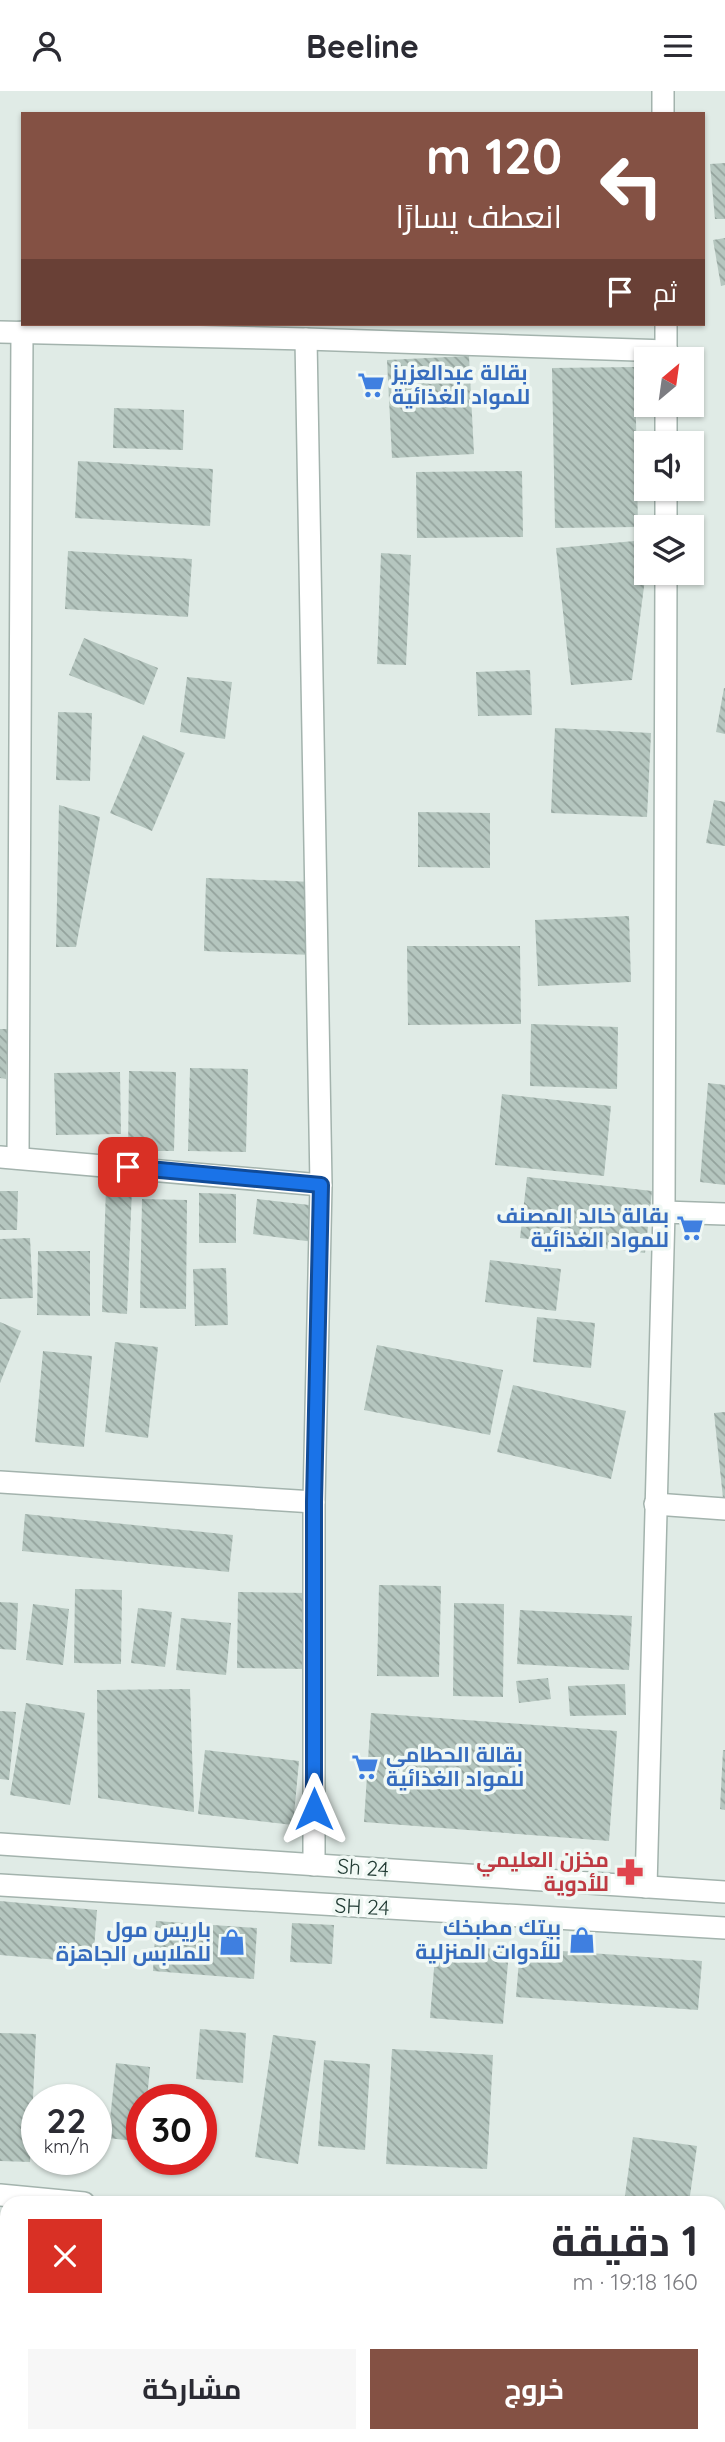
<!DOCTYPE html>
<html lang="ar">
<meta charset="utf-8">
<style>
body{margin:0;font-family:Quicksand,Cairo,sans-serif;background:#f7f7f7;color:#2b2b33;direction:rtl;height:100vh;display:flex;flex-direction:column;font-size:26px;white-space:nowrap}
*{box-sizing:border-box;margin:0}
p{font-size:23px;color:#7c7c81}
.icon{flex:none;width:38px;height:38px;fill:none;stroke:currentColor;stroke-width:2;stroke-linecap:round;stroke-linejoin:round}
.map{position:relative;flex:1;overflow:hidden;direction:ltr}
.side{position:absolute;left:0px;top:2105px;width:726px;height:247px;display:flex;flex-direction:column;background:#fff;border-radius:21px 21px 0 0;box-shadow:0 2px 5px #0004;direction:rtl}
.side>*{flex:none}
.hud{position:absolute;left:21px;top:21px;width:684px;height:214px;border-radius:0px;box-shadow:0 2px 5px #0004;direction:rtl;background:#845144;color:#fff;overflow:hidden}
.needle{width:46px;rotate:29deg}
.buttons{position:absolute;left:634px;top:256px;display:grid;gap:14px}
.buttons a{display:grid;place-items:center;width:70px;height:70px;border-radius:0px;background:#fff;box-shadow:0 2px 5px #0004;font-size:35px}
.speed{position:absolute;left:21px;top:1993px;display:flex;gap:14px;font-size:35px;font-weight:700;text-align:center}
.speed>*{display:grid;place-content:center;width:91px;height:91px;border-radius:50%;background:#fff;box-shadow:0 2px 5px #0004;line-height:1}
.speed small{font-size:18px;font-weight:400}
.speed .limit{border:10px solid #d22;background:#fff;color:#111}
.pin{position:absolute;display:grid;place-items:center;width:60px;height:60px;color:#fff;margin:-30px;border-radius:14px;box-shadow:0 4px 10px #0006}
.me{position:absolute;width:77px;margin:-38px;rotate:0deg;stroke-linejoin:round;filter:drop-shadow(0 0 5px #0008)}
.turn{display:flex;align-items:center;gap:24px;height:147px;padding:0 28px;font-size:32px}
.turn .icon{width:91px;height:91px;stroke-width:2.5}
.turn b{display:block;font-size:49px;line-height:60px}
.then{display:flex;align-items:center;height:66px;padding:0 28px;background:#0003;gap:14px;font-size:26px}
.round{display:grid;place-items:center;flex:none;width:74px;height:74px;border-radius:0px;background:#f7f7f7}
.overview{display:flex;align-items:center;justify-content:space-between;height:119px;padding:0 28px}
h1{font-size:42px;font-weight:700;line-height:52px}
.primary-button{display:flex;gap:14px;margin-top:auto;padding:14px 28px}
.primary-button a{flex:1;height:80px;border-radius:0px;background:#845144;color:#fff;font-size:28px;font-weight:700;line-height:80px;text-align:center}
.primary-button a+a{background:#f7f7f7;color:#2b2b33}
header{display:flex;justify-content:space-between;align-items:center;height:91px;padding:0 28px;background:#fff;font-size:32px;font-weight:700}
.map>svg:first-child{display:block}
.building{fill:url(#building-back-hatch)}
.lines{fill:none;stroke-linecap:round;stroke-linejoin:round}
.minor-casing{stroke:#a3b3ad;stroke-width:24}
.minor{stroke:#fff;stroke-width:21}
.route-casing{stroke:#114b97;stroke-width:18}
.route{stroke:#1a73e8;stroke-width:12}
.labels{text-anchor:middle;stroke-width:7;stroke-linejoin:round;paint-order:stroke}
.shop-label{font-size:21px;font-weight:bold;fill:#366cbe;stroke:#f0f8f4;text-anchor:end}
.health-label{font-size:21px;font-weight:bold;fill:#be3a42;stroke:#f0f8f4;text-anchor:end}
.street-label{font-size:21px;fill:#213b34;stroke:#f0f8f4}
</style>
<header><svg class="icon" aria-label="menu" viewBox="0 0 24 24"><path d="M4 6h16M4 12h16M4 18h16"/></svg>Beeline<svg class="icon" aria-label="person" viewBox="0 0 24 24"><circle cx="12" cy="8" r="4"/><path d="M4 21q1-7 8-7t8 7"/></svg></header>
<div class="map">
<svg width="725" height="2351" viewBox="0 0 725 2351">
<defs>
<pattern id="building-back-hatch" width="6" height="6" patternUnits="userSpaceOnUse" patternTransform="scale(1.75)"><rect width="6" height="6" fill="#b5c6bf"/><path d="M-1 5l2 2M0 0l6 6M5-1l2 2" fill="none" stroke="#93a29c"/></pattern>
</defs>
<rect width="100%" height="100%" fill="#e0ebe6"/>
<g class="building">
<polygon points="725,72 725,128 715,128 710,73"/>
<polygon points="725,147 725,194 721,195 713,149"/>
<polygon points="469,265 474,363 392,367 387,269"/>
<polygon points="635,276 638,436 555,437 552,277"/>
<polygon points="114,317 184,319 183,359 113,357"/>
<polygon points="78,370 213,378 210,435 75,427"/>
<polygon points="522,380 523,446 417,447 416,381"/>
<polygon points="646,449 646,480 632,589 571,594 556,457"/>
<polygon points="68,460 192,468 188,526 65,518"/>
<polygon points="381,462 411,464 406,574 377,573"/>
<polygon points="84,547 158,577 144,614 69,584"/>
<polygon points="530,579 532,624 478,625 476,581"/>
<polygon points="187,586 232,591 225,648 180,641"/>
<polygon points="724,597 725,597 725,643 716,641"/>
<polygon points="58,621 92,622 90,690 56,689"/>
<polygon points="555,637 651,642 647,726 551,722"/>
<polygon points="143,644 185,662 152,740 110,722"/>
<polygon points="714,709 725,711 725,755 706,752"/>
<polygon points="59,714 100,726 76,856 56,856"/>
<polygon points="418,721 490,722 490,777 418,776"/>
<polygon points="206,787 314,791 312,864 204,860"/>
<polygon points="629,825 631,891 538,895 535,829"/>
<polygon points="407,855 520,855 521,933 408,934"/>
<polygon points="531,933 618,936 617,998 530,995"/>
<polygon points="0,938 8,938 6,988 0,987"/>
<polygon points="190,977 248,978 246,1061 188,1060"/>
<polygon points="129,980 176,981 174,1060 128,1060"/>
<polygon points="120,981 121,1043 56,1044 54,982"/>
<polygon points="708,992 725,994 725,1094 700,1091"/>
<polygon points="502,1003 611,1015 604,1085 495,1074"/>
<polygon points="527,1086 652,1100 645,1162 520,1147"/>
<polygon points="106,1096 132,1097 127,1223 102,1221"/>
<polygon points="0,1100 18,1100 17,1139 0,1139"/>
<polygon points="199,1102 236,1103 236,1152 199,1152"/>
<polygon points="142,1108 187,1109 186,1218 140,1217"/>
<polygon points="257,1108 318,1115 314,1151 253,1143"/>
<polygon points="30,1147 33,1207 0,1208 0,1148"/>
<polygon points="38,1160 90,1160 90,1225 37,1224"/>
<polygon points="490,1169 561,1178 556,1220 485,1211"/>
<polygon points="226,1177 228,1234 195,1235 193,1178"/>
<polygon points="537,1226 595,1232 591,1277 533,1271"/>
<polygon points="0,1231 21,1240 0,1292"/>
<polygon points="115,1251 158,1256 148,1347 105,1341"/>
<polygon points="377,1254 503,1279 490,1344 364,1319"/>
<polygon points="43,1260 92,1265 84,1356 35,1351"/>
<polygon points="513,1294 626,1320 611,1388 497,1361"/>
<polygon points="725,1321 725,1407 723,1407 714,1322"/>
<polygon points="25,1423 233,1444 229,1481 22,1460"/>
<polygon points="379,1494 441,1495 439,1586 377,1585"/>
<polygon points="75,1498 122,1499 121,1573 74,1572"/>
<polygon points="238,1501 309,1502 308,1578 237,1577"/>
<polygon points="0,1511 18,1512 16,1559 0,1558"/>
<polygon points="454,1512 504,1513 503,1606 453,1605"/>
<polygon points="33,1513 69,1518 63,1574 26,1569"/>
<polygon points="138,1517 172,1521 165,1576 131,1572"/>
<polygon points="520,1519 632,1525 629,1579 517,1573"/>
<polygon points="181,1527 231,1532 226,1584 176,1579"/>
<polygon points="548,1587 551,1608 519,1612 516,1590"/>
<polygon points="625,1593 626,1624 570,1625 568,1595"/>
<polygon points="190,1598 194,1721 98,1707 97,1599"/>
<polygon points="26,1612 85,1622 70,1714 10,1704"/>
<polygon points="0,1620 16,1621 9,1689 0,1688"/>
<polygon points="371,1622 617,1640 609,1750 364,1731"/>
<polygon points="205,1659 299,1670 293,1734 198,1723"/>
<polygon points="723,1659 725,1659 725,1719 720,1718"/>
<polygon points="0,1810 97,1819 93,1872 0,1864"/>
<polygon points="156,1830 257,1837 254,1888 153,1880"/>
<polygon points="292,1832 334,1834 332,1873 290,1871"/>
<polygon points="436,1853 509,1859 503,1933 430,1927"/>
<polygon points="520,1857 702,1870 698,1919 516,1906"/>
<polygon points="200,1938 246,1942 243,1992 196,1988"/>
<polygon points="0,1942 36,1943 30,2071 0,2070"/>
<polygon points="273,1944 316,1950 298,2073 255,2066"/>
<polygon points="392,1958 493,1964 487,2078 386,2073"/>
<polygon points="324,1969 370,1973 365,2059 318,2055"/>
<polygon points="116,1972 150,1976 147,2009 142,2009 142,2051 108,2047"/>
<polygon points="633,2046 697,2055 689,2112 624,2112"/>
<rect x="0" y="2139" width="7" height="90"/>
<polygon points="719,2195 725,2195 725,2351 559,2351 559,2345 719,2345"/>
<polygon points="311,2345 346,2345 345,2351 309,2351"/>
<rect x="362" y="2345" width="33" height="6"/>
<polygon points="409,2345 440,2345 439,2351 408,2351"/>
<polygon points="515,2345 548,2345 547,2351 514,2351"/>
</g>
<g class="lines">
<defs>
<g id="minor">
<polyline points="663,0 663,23"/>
<polyline points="666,233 666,268"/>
<polyline points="0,241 306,248 667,260"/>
<polyline points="306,248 321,1094 314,1411 314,1774"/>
<polyline points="666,352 666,313"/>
<polyline points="666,436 666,397"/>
<polyline points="0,1066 321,1094"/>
<polyline points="18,1067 22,241"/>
<polyline points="664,1121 725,1123"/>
<polyline points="0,1391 314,1411"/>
<polyline points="655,1413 725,1418"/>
<polyline points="0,1753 725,1801"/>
<polyline points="0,1794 725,1837"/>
<polyline points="646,1796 664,1121 666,481"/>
<polyline points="0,2104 84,2112"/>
<polyline points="719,2176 725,2177"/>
</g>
</defs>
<use href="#minor" class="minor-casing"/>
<use href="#minor" class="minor"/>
</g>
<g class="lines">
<defs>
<polyline id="route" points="128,1076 321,1094 314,1411 314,1718"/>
</defs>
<use href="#route" class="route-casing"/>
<use href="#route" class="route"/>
</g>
<defs>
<symbol id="supermarket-bare" viewBox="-9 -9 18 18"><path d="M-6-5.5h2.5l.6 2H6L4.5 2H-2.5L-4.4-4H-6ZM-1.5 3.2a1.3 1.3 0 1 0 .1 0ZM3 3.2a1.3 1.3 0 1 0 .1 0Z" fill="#3f7fe0" stroke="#f0f8f4" stroke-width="2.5" paint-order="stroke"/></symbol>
<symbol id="pharmacy-bare" viewBox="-9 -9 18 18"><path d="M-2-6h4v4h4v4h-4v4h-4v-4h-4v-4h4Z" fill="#e0444e" stroke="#f0f8f4" stroke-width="2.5" paint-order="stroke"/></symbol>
<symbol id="shop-bare" viewBox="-9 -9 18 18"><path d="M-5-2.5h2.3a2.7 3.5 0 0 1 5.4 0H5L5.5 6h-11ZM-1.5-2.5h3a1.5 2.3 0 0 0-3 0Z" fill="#3f7fe0" stroke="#f0f8f4" stroke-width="2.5" paint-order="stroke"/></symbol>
</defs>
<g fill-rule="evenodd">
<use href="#supermarket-bare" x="352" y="275" width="38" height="38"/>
<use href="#supermarket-bare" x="671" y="1118" width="38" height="38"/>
<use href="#supermarket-bare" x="346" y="1657" width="38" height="38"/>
<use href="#pharmacy-bare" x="611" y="1762" width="38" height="38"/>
<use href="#shop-bare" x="563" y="1830" width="38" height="38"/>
<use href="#shop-bare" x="213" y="1832" width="38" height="38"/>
</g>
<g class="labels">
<g class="shop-label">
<text x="392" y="289" text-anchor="start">بقالة عبدالعزيز<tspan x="392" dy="24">للمواد الغذائية</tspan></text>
<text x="669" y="1132">بقالة خالد المصنف<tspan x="669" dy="24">للمواد الغذائية</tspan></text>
<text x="386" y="1671" text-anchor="start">بقالة الحطامي<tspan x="386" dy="24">للمواد الغذائية</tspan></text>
<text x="561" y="1844">بيتك مطبخك<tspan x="561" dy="24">للأدوات المنزلية</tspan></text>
<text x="211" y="1846">باريس مول<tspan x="211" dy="24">للملابس الجاهزة</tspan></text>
</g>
<g class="health-label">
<text x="609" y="1776">مخزن العليمي<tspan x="609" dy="24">للأدوية</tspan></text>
</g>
<g class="street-label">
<text transform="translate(363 1777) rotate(4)" y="7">Sh 24</text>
<text transform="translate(362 1816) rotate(3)" y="7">SH 24</text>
</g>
</g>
</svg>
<div class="buttons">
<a><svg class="needle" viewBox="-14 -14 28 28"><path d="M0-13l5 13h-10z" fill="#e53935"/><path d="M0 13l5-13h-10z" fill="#7c7c81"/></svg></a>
<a><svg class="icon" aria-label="sound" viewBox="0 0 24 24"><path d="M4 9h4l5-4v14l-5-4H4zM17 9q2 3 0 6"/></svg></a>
<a><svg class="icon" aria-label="layers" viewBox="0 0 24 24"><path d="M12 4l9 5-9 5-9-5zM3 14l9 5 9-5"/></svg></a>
</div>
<div class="speed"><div>22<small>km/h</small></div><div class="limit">30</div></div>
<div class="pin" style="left:128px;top:1076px;background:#d93025"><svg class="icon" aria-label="arrive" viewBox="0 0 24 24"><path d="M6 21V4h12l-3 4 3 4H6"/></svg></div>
<svg class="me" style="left:314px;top:1718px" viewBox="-20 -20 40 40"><path d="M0-17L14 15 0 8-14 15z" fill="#1a73e8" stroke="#fff" stroke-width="4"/></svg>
<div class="hud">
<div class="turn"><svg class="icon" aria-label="left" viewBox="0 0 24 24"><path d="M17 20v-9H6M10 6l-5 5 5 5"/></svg><div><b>120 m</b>انعطف يسارًا</div></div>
<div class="then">ثم<svg class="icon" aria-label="arrive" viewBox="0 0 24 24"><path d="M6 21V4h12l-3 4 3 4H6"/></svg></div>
</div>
<section class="side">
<div class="overview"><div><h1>1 دقيقة</h1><p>160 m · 19:18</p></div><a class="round" style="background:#d93025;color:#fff"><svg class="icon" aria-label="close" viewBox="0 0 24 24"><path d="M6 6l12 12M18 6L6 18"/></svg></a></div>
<div class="primary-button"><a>خروج</a><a>مشاركة</a></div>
</section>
</div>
